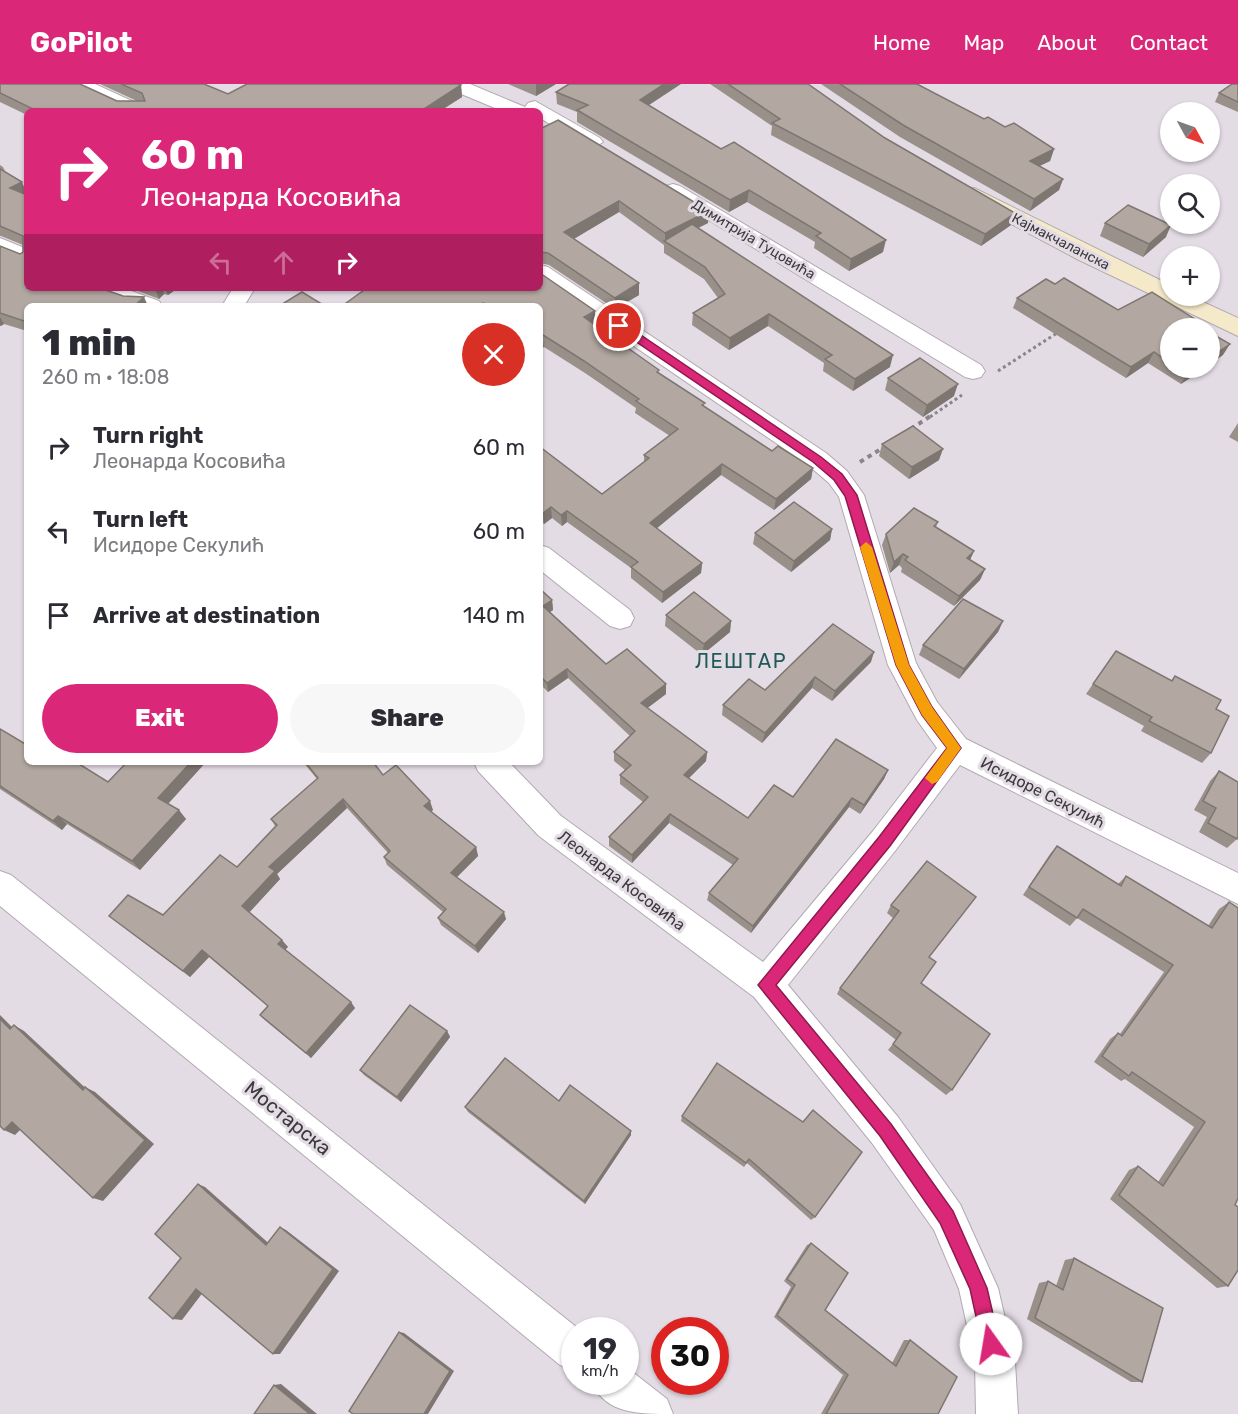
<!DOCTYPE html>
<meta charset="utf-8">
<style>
body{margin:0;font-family:Rubik,sans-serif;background:#f7f7f7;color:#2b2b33;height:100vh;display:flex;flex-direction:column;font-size:22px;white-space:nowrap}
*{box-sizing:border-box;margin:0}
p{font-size:20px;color:#7c7c81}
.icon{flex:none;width:33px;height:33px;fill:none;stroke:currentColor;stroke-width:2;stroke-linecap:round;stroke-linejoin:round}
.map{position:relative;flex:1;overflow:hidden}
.details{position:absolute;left:24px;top:219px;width:519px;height:462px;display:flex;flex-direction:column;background:#fff;border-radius:9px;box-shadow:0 2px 4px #0004}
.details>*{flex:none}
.banner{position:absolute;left:24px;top:24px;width:519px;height:183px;border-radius:9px;box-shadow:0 2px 4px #0004;background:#db2777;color:#fff;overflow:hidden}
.needle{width:39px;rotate:130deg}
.fabs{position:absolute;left:1160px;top:18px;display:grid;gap:12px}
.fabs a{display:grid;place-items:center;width:60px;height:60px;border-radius:50%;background:#fff;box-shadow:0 2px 4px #0004;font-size:30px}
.speed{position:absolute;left:561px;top:1233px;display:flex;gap:12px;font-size:30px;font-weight:700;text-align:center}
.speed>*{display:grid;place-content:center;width:78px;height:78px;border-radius:50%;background:#fff;box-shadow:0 2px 4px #0004;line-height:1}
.speed small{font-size:15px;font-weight:400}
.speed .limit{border:9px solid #d22;background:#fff;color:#111}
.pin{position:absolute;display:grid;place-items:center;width:51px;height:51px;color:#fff;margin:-26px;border:3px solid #fff;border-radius:50%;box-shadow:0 2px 6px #0007}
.me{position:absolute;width:66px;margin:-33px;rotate:347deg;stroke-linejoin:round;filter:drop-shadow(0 0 4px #0008)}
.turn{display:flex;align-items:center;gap:21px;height:126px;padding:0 18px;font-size:27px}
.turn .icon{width:78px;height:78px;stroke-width:2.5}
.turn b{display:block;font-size:42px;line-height:51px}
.lanes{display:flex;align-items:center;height:57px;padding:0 18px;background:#0003;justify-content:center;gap:30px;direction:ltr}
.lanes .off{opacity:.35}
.round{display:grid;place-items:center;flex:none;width:63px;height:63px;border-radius:32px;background:#f7f7f7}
.headline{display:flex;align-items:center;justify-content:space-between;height:102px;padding:0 18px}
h1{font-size:36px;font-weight:800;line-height:45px}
.cta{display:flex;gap:12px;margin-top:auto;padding:12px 18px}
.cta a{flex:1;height:69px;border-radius:36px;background:#db2777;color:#fff;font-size:24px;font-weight:800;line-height:69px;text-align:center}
.cta a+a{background:#f7f7f7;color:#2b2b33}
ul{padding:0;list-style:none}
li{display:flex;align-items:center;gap:18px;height:84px;padding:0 18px}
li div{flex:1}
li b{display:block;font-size:22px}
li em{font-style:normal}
header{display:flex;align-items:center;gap:36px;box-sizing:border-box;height:84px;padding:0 30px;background:#db2777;color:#fff}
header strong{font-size:28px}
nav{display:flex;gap:33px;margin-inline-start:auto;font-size:21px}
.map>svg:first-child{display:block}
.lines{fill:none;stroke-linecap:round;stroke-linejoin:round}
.street-casing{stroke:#b1a9b1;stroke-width:2}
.secondary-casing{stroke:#b1a9b1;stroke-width:2}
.path-far1{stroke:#8a858b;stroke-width:3;stroke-dasharray:3 3;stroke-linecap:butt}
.path{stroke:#8a858b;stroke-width:4;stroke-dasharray:4.5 4.5;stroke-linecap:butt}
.street{fill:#fff;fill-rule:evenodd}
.secondary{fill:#f4eac9;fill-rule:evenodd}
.wall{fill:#99908a}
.shaded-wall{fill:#7d7671}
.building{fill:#b2a8a1;stroke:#7d7671;stroke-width:1.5}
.route{fill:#db2777;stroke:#8e194d;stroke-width:1.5}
.slow{fill:#f59e0b}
.labels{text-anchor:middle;stroke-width:6;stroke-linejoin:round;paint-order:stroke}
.far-street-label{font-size:14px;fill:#3d3a3d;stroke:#e4dce5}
.street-label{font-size:16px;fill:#3d3a3d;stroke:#e4dce5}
.quarter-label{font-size:20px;letter-spacing:1.5px;fill:#205a57;stroke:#e4dce5}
.near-street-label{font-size:20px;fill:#3d3a3d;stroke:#e4dce5}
</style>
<header>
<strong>GoPilot</strong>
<nav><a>Home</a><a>Map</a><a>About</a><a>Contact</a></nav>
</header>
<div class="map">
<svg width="1238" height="1330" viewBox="0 0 1238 1330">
<rect width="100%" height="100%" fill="#e4dce5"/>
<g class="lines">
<defs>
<g id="street">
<polygon points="71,0 95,0 145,23 148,27 123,27 73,4"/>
<polygon points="445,0 470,0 525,23 528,27 502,27 447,4"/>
<polygon points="535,17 600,54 603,58 593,64 586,62 540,34 540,27 528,27 525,23 528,19"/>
<polygon points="673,100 680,102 981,281 985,287 981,293 973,295 965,293 666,110 663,106 666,102"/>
<polygon points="0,154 27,165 27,180 0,169"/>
<polygon points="540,181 548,183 826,369 847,387 864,411 916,579 937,618 966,655 1238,789 1238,820 960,681 895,767 788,901 898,1033 960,1120 998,1204 1015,1278 1018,1330 976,1330 975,1278 959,1205 934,1146 872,1059 754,913 539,752 478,687 474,678 509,678 561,732 763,878 873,747 937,664 917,636 888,581 839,413 829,399 808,381 540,198"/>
<polygon points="91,204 123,204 159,217 162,222 129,222 94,209"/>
<polygon points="233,204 255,204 244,222 222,222"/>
<polygon points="540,461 549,464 630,526 634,534 630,542 620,545 610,542 540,486"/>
<polygon points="0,787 11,791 580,1246 574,1246 574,1287 560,1281 0,822"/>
<path d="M626 1283 667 1315 673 1330C638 1330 605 1330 592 1298H626Z"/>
</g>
<polygon id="secondary" points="974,104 1170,201 1170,212 1190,212 1238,234 1238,252 1079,176 966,116 963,111 966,106"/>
</defs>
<use href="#street" class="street-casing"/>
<use href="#secondary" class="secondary-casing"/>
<g class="path-far1">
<polyline points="998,287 1057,249"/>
<polyline points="930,333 962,311"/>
</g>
<g class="path">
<polyline points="911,345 932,331"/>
<polyline points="860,378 884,363"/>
</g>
<use href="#street" class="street"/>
<use href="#secondary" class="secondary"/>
</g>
<g class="wall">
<polygon points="0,0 117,17 137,17 100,0 204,0 228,10 461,1 462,13 440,27 27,27 27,31 0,18"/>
<polygon points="508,0 556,0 536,12"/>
<polygon points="710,0 808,0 885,54 1015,129 1011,141 981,162 771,51 772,42"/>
<polygon points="821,0 917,0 984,35 1005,43 1054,65 1050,77 1040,82 1063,95 1059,106 1030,127 900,53"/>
<polygon points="1238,0 1238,28 1215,18 1219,9"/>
<polygon points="556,8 649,21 883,168 849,187 814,164 815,158 747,118 729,128 577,38 577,28 557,20"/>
<polygon points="540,45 708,139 698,144 890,283 853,307 823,287 824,279 768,242 729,266 692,241 693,229 718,214 704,195 664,169 664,161 619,128 574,155 639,199 639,211 615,225 549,181 540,179"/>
<polygon points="0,81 3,83 6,89 26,110 27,247 4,240 0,242 0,162 20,170 23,168 23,161 1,152 0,152"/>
<polygon points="1105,139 1166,153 1143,173 1100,152"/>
<polygon points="1055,200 1118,226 1170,244 1170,284 1205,284 1181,300 1148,279 1126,294 1013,224 1017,214"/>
<polygon points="130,204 178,204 168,211 164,210 159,215"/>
<polygon points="367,204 595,227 595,238 593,239 704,323 772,367 813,384 811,395 774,426 721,391 657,444 702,479 701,489 662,519 631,494 631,484 567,438 562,442 552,434 544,440 540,437 540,363 602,410 644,378 644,371 670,352 635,329 636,324 585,289 544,263 540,222 342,222"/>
<polygon points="888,294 954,312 923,333 885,306"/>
<polygon points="1238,339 1238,358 1229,353"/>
<polygon points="882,360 939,376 909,395 879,372"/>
<polygon points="938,438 936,443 974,467 970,476 985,485 980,496 954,522 901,488 902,484 899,481 890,489 882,461 886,450"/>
<polygon points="832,445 830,456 791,488 753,460 755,449"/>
<polygon points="540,505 552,516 553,526 550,528 606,580 666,600 666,610 647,624 707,668 706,677 689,694 748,734 793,713 888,686 884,695 860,730 849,723 751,849 707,816 709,809 733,781 669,739 632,779 609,762 609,753 643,718 620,700 620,691 625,686 614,677 614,668 630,652 568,594 548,608 540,600"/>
<polygon points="666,531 731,537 730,548 702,571 665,542"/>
<polygon points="1003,537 998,548 959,595 919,571 923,561"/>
<polygon points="1116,567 1171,597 1175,592 1216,625 1211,669 1202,679 1141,647 1144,642 1086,610"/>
<polygon points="871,578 832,617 812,604 762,659 722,631 723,621 765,606"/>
<polygon points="0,645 27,678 108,698 127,678 206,678 168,720 186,735 140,786 67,740 62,746 0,705"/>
<polygon points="303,678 373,678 383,691 433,726 431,728 476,763 478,772 457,793 506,835 478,869 441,841 438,834 443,828 387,781 384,773 388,769 347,724 277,790 280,795 249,828 288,863 285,865 355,924 311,974 266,937 260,931 268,922 209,873 190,893 118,839 109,832 163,831 237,783 275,742 271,735 317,695"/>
<polygon points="1219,687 1237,755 1227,764 1199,748 1207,733 1194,726 1210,697"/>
<polygon points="1057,762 1118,800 1126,792 1208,842 1219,825 1229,818 1235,1121 1228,1202 1217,1204 1110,1115 1129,1086 1138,1082 1158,1098 1194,1043 1125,995 1121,997 1094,978 1110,955 1118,949 1120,950 1164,888 1077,834 1070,842 1023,811 1050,770"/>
<polygon points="927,777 930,873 921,899 952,1006 946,1011 888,966 896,956 837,910 840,904 893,834 887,829 891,821"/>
<polygon points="447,947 450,953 401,1018 364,991 360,986"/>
<polygon points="559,1017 631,1047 631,1051 585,1120 468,1028 465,1023"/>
<polygon points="682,1032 803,1038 815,1133 811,1136 747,1079 744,1083 681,1037"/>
<polygon points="811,1159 825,1226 892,1279 904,1256 910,1256 938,1330 821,1330 843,1291 774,1233 791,1203 784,1197 807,1161"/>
<polygon points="1074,1174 1142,1298 1131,1298 1027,1235 1039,1199 1048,1197 1056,1202 1065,1176"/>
</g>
<g class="shaded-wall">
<polygon points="536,0 556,0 536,12"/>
<polygon points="664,0 681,0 640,27 640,16"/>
<polygon points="461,1 462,13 440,27 421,27"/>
<polygon points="1054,65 1050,77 1026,88 1030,77"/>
<polygon points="1063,95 1059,106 1030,127 1034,115"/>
<polygon points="22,98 27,110 16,116 10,104"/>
<polygon points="749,106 747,118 729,128 730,116"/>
<polygon points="619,117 619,128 565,160 564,148"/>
<polygon points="709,127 708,139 668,159 665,157 665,149"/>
<polygon points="1015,129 1011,141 981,162 985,150"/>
<polygon points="1171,141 1166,153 1143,173 1149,160"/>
<polygon points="886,156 883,168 849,187 851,175"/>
<polygon points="639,199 639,211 615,225 615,214"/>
<polygon points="155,204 162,204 164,210 159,215"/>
<polygon points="165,204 178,204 168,211"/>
<polygon points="144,213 148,222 134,222"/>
<polygon points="595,227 595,238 585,245 584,233"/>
<polygon points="769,230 768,242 729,266 730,254"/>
<polygon points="0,233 4,240 1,242 0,241"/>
<polygon points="543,251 544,263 540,265 540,253"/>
<polygon points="1230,260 1223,271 1209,281 1209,274"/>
<polygon points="1154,268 1148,279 1126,294 1131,283"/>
<polygon points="893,271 890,283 853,307 855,295"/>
<polygon points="1195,284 1205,284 1181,300 1187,289"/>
<polygon points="958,300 954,312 923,333 927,321"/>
<polygon points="943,365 939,376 909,395 912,383"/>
<polygon points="722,380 721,391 650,450 650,439"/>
<polygon points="813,384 811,395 774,426 776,415"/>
<polygon points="551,423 552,434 544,440 543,429"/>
<polygon points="567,427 567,438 562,442 561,431"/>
<polygon points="832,445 830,456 791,488 794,477"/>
<polygon points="974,467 969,478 967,474"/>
<polygon points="903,470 899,481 890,489 894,478"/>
<polygon points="702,479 701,489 662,519 663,508"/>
<polygon points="985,485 980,496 954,522 959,512"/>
<polygon points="552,516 553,526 544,532 543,522"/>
<polygon points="731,537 730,548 702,571 704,560"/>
<polygon points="1003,537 998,548 959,595 964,585"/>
<polygon points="874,568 871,578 832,617 835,607"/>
<polygon points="567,585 568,594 548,608 547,599"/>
<polygon points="815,593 812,604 762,659 765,649"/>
<polygon points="666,600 666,610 641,629 641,619"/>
<polygon points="707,668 706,677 683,700 684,691"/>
<polygon points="191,678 206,678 165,723 158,714"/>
<polygon points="888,686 884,695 860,730 864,721"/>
<polygon points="852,714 849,723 751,849 753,842"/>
<polygon points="343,715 347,724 277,790 280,795 248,830 242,822 269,783"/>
<polygon points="430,717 433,726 427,731 424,722"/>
<polygon points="179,726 186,735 140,786 132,777"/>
<polygon points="670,730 669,739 632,779 632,771"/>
<polygon points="58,732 67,740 62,746 53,737"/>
<polygon points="476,763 478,772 453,797 451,789"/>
<polygon points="504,828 506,835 478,869 475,862"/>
<polygon points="282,856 288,863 284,867 278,860"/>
<polygon points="202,866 209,873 190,893 183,887"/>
<polygon points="351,918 355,924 311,974 306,969"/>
<polygon points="0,931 20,951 10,945 0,935"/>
<polygon points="14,941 24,947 93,1011 83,1006"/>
<polygon points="447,947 450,953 401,1018 397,1013"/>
<polygon points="85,1003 95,1008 154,1060 103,1117 93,1114"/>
<polygon points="12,1038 23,1043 15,1051 4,1046"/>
<polygon points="631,1047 631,1051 585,1120 584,1117"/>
<polygon points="198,1100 205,1103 273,1163 266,1161"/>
<polygon points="280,1143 286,1146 339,1187 280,1270 273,1270"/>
<polygon points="196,1205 204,1207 182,1236 173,1235"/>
<polygon points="399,1248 404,1249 454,1287 428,1330 424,1330"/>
<polygon points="281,1300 317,1330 310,1330 274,1301"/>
</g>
<g class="building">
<polygon points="0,0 80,0 117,17 145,17 142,9 121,0 204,0 228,10 247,0 458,0 461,1 421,27 37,27 0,9"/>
<polygon points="569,0 664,0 640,16 721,65 734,58 886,156 851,175 816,152 821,149 749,106 730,116 577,26 588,21 556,8"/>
<polygon points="728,0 808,0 885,54 1015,129 985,150 772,39 780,35"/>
<polygon points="840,0 917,0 984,35 988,33 1005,43 1014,39 1054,65 1030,77 1063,95 1034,115 903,41"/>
<polygon points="1232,0 1238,0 1238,18 1219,9"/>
<polygon points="558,36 709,127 665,149 619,117 564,148 639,199 615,214 548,169 540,168 540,45"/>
<polygon points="0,85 22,98 10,104 27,111 27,204 100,204 123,212 144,213 134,222 27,222 27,238 0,229 0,162 20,170 23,168 23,152 0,142"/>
<polygon points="1128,121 1171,141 1149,160 1105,139"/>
<polygon points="692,140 893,271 855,295 825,275 832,271 769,230 730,254 693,229 725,210 705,183 664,157"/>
<polygon points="540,189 595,227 584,233 659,286 657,288 705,319 702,321 772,367 778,362 813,384 776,415 722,380 650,439 702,479 663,508 631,483 638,478 567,427 561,431 551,423 543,429 540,426 540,363 602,410 649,374 644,371 678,345 636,317 639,315 584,277 543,251 540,253 540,222 488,222 483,219 479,222 342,222 367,204 540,204"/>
<polygon points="1064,194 1118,226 1152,208 1198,237 1195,239 1204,244 1170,244 1170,279 1154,268 1131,283 1017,214 1046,195 1055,200"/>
<polygon points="302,208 325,222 279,222"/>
<polygon points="1209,248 1230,260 1209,274"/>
<polygon points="920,274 958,300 927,321 888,294"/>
<polygon points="1178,284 1195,284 1187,289"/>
<polygon points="913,342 943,365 912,383 882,360"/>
<polygon points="794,418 832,445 794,477 755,449"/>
<polygon points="914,424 938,438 934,442 974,467 967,474 985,485 959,512 905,476 908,473 903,470 894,478 886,450"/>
<polygon points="540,505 552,516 543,522 606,580 627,565 666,600 641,619 707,668 684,691 748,734 774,701 793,713 836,655 888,686 864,721 852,714 753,842 709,809 738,775 670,730 632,771 609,753 648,713 620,691 631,681 614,668 635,647 567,585 547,599 540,592"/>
<polygon points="694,508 731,537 704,560 666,531"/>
<polygon points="963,515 1003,537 964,585 923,561"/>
<polygon points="833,540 874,568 835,607 815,593 765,649 723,621 749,595 765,606"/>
<polygon points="1116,567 1172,597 1175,592 1221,616 1216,625 1229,632 1211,669 1149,637 1152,633 1093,600"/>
<polygon points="0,645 27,661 27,678 76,678 108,698 127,678 191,678 158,714 179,726 132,777 58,732 53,737 0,702"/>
<polygon points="305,678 373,678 383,691 396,681 430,717 424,722 476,763 451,789 504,828 475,862 438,834 446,825 384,773 390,767 343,715 269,783 275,787 242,822 282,856 278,860 351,918 306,969 260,931 268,922 202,866 183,887 109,832 128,811 163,831 220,771 237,783 277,741 271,735 318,694"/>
<polygon points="1219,687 1238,698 1238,752 1237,755 1208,739 1216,724 1203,717"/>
<polygon points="1057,762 1121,802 1126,792 1212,844 1229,818 1238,824 1238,1114 1235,1121 1238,1123 1238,1186 1228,1202 1119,1111 1138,1082 1163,1102 1205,1038 1132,988 1129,992 1102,972 1118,949 1122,952 1173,881 1083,825 1077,834 1029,803"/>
<polygon points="927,777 976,813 929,873 936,878 921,899 990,950 952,1006 893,960 901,949 840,904 899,827 891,821"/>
<polygon points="410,921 447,947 397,1013 360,986"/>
<polygon points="0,935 10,945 14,941 83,1006 85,1003 145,1056 93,1114 12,1038 4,1046 0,1042"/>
<polygon points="505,974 559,1017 570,1001 631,1047 584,1117 465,1023"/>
<polygon points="717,979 803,1038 813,1026 862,1068 815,1133 749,1075 746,1079 682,1032"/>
<polygon points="198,1100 266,1161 280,1143 333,1185 273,1270 196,1205 173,1235 149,1214 181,1174 155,1150"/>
<polygon points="811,1159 848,1189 825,1226 896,1282 910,1256 957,1293 938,1330 826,1330 848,1291 777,1231 795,1201 787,1195"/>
<polygon points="1074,1174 1163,1224 1142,1298 1035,1234 1048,1197 1063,1206"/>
<polygon points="399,1248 450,1287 424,1330 353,1330 349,1327"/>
<polygon points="274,1301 310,1330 254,1330"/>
</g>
<polygon class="route" points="616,239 623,239 821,373 842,390 857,411 909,581 932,623 961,664 890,762 776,901 891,1040 953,1127 987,1204 1000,1260 998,1266 991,1269 985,1266 982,1260 970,1205 940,1139 880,1052 758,901 879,753 947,664 922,631 896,581 845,412 834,396 813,378 616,244"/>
<polygon class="slow" points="866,458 872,463 909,581 932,623 961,664 937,698 932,700 925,694 947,664 922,631 896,581 860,463"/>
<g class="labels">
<g class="far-street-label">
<text transform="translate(754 155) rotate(31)" y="5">Димитрија Туцовића</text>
<text transform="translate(1061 157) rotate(27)" y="5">Кајмакчаланска</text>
</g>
<g class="street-label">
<text transform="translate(1043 708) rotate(27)" y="6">Исидоре Секулић</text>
<text transform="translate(622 796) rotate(37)" y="6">Леонарда Косовића</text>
</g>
<g class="quarter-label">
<text x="741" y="584">ЛЕШТАР</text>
</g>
<g class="near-street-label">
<text transform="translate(288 1034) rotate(39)" y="7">Мостарска</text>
</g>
</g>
</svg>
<div class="fabs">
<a><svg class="needle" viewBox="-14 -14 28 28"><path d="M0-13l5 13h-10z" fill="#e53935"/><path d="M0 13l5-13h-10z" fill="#7c7c81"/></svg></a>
<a><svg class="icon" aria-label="search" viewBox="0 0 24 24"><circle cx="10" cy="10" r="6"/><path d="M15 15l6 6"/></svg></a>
<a>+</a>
<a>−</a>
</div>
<div class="speed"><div>19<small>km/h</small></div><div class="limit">30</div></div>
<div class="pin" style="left:619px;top:242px;background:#d93025"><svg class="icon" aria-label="arrive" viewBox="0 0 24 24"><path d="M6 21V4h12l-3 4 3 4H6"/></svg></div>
<svg class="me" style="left:991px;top:1260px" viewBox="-20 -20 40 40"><circle r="19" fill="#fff"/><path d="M0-13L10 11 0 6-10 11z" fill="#db2777"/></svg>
<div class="banner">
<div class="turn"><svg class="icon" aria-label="right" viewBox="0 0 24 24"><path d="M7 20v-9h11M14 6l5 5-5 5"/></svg><div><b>60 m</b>Леонарда Косовића</div></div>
<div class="lanes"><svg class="icon off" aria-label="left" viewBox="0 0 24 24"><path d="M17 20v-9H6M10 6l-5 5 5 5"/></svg><svg class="icon off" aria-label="ahead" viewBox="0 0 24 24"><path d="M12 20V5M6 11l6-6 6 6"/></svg><svg class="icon" aria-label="right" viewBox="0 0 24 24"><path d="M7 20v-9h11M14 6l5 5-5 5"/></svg></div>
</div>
<section class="details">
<div class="headline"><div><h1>1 min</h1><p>260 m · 18:08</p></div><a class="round" style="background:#d93025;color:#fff"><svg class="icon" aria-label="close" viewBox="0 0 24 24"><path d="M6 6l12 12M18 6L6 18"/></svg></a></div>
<ul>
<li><svg class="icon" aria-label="right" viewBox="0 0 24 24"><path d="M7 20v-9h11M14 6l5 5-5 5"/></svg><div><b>Turn right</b><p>Леонарда Косовића</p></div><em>60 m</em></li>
<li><svg class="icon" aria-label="left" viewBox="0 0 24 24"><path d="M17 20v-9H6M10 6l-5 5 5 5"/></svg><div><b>Turn left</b><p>Исидоре Секулић</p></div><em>60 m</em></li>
<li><svg class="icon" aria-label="arrive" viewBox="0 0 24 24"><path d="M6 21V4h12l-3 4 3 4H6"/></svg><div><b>Arrive at destination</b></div><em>140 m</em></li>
</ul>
<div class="cta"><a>Exit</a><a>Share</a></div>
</section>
</div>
